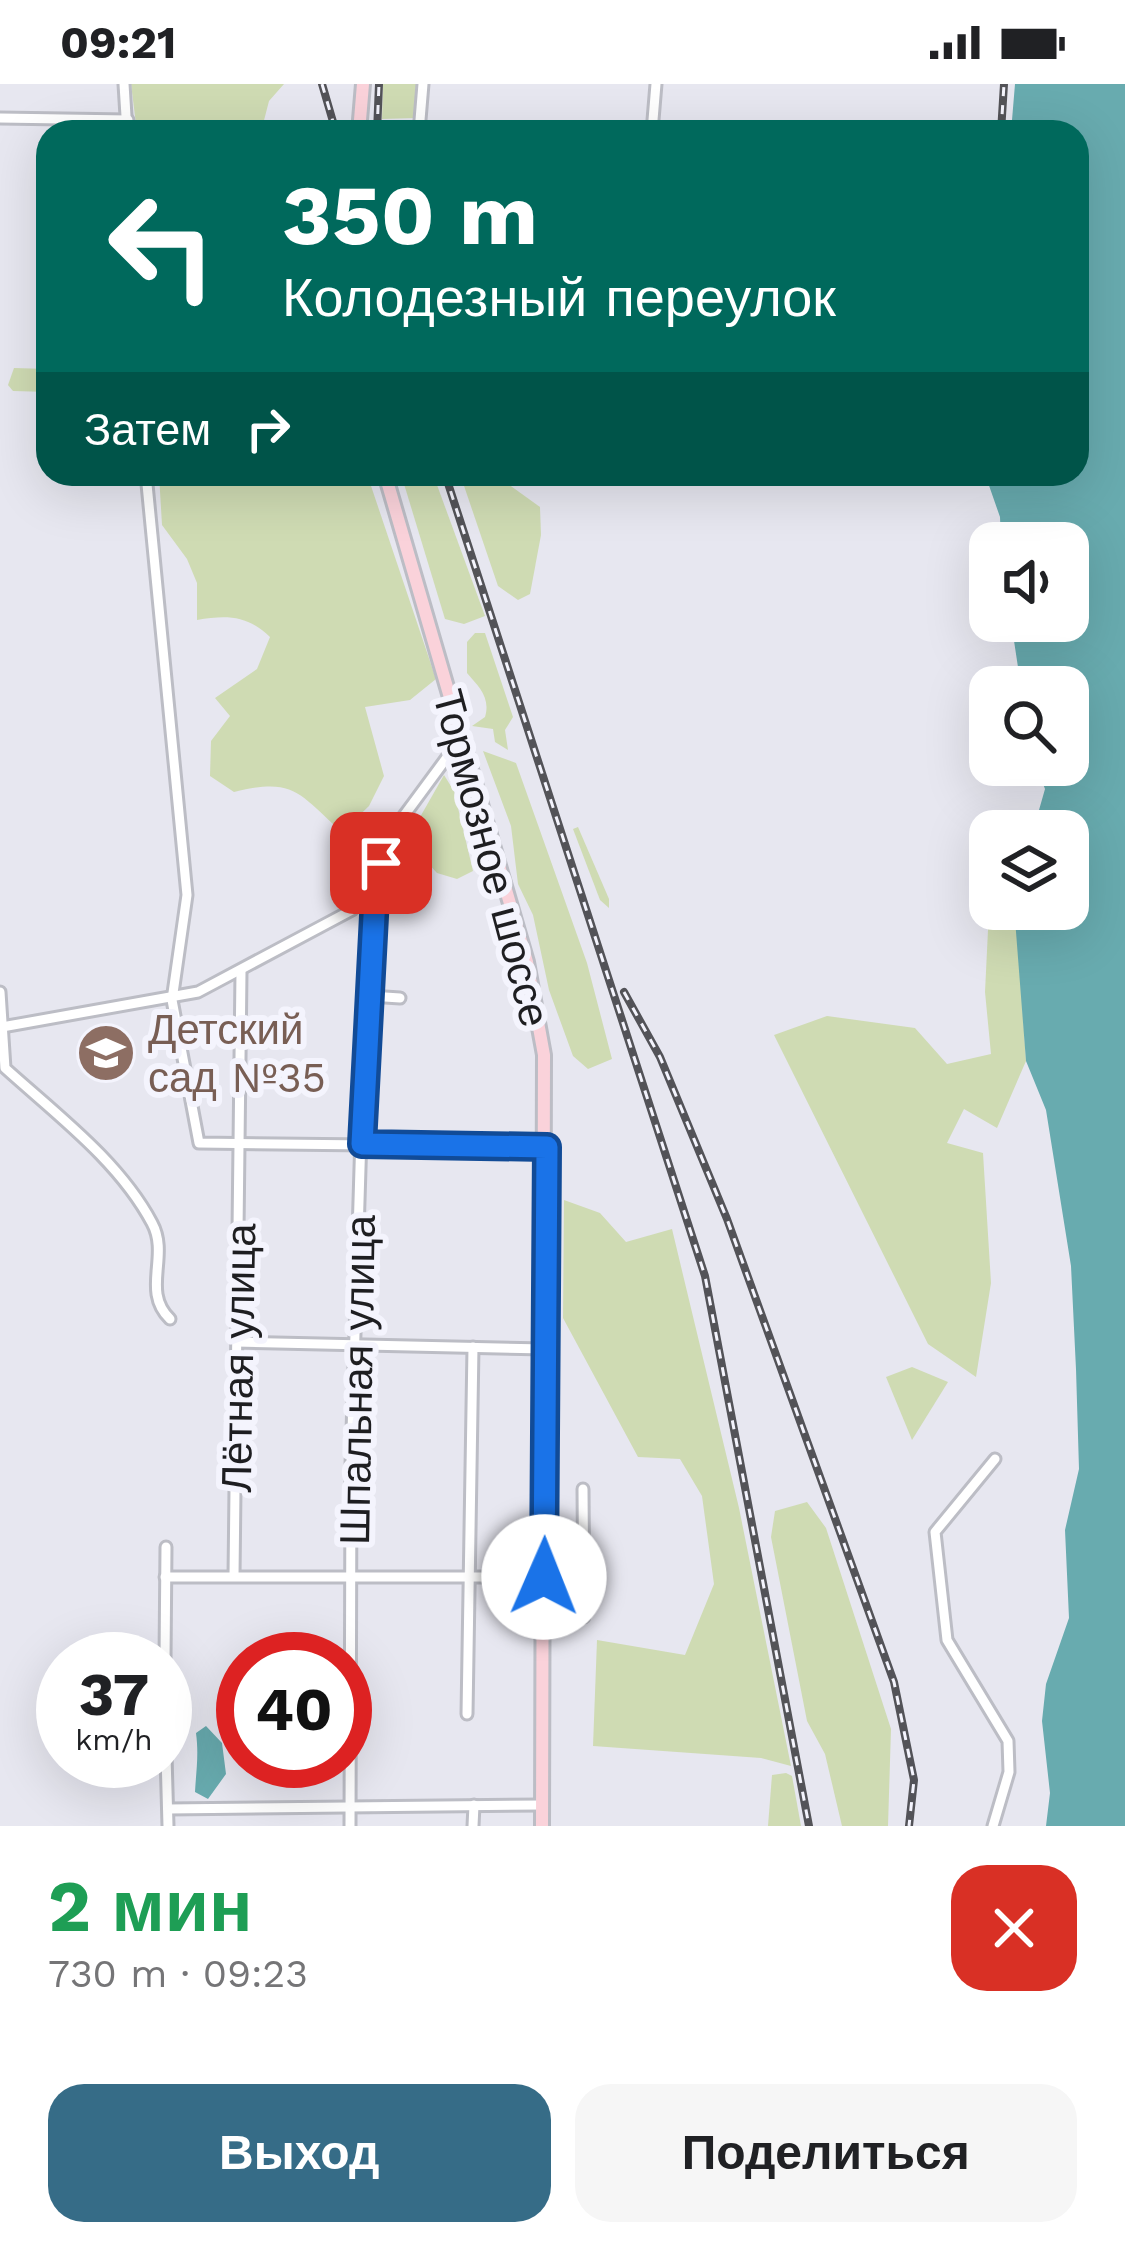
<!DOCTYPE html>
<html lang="ru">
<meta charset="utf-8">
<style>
body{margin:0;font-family:"Work Sans",sans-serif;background:#f6f6f6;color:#202124;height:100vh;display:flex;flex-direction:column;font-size:45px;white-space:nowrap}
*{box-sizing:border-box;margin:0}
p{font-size:39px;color:#757577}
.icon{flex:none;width:66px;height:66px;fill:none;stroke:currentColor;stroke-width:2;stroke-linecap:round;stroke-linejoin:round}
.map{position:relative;height:1742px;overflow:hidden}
.drawer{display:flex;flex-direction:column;background:#fff;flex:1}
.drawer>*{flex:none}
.top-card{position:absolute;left:36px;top:36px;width:1053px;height:366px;border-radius:36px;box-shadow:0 12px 48px #0002;background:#00695c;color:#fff;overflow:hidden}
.buttons{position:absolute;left:969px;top:438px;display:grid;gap:24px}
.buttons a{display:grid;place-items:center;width:120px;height:120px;border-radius:24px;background:#fff;box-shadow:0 12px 48px #0002;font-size:60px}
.speed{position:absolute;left:36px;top:1548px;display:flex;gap:24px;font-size:60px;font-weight:700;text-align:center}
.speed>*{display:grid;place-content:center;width:156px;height:156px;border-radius:50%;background:#fff;box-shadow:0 12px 48px #0002;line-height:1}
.speed small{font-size:30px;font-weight:400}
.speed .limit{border:18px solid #d22;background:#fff;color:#111}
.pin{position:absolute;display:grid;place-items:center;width:102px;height:102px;color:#fff;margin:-51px;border-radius:24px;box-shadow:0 6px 18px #0006}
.me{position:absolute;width:132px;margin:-66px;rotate:1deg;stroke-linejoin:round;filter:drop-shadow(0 0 9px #0008)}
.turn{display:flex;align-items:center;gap:42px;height:252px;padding:0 48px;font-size:54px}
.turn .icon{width:156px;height:156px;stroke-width:2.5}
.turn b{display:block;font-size:84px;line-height:102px}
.then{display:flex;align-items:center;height:114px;padding:0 48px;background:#0003;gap:24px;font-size:45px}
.round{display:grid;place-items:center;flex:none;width:126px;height:126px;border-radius:36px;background:#f6f6f6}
.headline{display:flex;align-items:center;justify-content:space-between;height:204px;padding:0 48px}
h1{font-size:72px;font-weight:700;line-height:90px;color:#1e9e55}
.button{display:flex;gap:24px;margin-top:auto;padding:24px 48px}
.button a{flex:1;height:138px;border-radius:36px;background:#366c87;color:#fff;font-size:48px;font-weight:700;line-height:138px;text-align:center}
.button a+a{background:#f6f6f6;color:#202124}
.status{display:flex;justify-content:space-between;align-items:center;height:84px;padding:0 60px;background:#fff;direction:ltr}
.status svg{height:33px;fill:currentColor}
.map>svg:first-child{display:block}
.green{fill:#cfdbb3}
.water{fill:#68abaf}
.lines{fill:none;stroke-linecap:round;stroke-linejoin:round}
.street-casing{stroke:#bcbdc5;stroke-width:15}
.secondary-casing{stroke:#bcbdc5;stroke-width:18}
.street{stroke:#fff;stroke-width:9}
.secondary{stroke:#fad2da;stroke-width:12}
.rail-casing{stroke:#535358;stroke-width:8}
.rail{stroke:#f4f4fd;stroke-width:3;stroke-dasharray:9;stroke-linecap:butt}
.route-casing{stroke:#114b97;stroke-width:30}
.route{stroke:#1a73e8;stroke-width:21}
.labels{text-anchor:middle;stroke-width:12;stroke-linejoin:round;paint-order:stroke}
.street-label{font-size:42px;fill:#1e1e21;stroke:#f4f4fd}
.education-label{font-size:42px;fill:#785e54;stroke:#f4f4fd;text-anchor:start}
</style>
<div class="status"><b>09:21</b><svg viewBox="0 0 49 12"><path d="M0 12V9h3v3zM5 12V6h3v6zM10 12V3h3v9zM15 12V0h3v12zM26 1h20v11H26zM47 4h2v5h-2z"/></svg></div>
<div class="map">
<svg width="1125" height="1742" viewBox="0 0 1125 1742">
<rect width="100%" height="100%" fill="#e7e7f0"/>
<g class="green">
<polygon points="131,0 284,0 269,17 261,48 137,48"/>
<polygon points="383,0 419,0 416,34 382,35"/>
<polygon points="14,284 48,285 48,308 13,307 8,301"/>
<path d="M159 390H367L436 595 410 616 365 623 384 692 369 722 342 748C298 709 295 693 234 708L210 692 211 657 230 632 215 614 257 585 270 553C247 531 227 531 197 536V499L187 475 162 441Z"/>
<polygon points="401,390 433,390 485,532 464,540 445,535"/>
<polygon points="460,390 494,390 540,423 541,451 530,510 518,516 498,502"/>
<path d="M475 549H485L513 633 505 646 508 666 495 658 493 645 472 642 485 633C491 613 478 602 467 589V558Z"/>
<polygon points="483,667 516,679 587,879 612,975 588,985 573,972 549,906 533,831 518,800 511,742"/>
<polygon points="444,691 454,707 473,787 457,795 437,789 407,756"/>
<polygon points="578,743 609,815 609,824 600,816 573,745"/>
<polygon points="990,805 990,825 1016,825 1026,977 997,1044 964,1025 947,1059 983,1069 991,1199 976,1293 928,1260 774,951 827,932 915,944 947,980 991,970 985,908"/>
<polygon points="564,1116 600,1129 626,1158 672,1145 739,1424 791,1682 761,1674 593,1662 597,1556 685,1571 714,1500 702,1412 680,1375 638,1373 563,1234"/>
<polygon points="912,1283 948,1298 912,1356 886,1293"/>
<polygon points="807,1418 826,1444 891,1645 888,1742 842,1742 825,1670 807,1637 771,1453 775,1427"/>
<polygon points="786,1689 792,1692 801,1742 768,1742 772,1691"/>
</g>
<g class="water">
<polygon points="1015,0 1125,0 1125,1742 1046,1742 1050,1709 1042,1637 1046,1600 1069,1534 1065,1446 1079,1385 1076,1285 1071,1182 1046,1026 1026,977 1015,835 1016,825 1068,825 1068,747 1033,747 1045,705 1036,681 1068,681 1068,603 1021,603 1011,537 1068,537 1068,459 1001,459 1000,433 985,390 1077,390 1077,48 1011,48"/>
<path d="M206 1642 222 1659 226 1690 208 1715 195 1708C196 1688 199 1671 196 1649Z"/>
</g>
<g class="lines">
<defs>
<g id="street">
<polyline points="124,0 127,48"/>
<polyline points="0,34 128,36"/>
<polyline points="419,48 423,0"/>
<polyline points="652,48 656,0"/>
<polyline points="146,390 187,811 172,916 199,1059 547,1063"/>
<path d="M0 908 5 984C57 1031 119 1077 152 1139 170 1172 141 1207 170 1235"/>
<polyline points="370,912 400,914"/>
<polyline points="2,943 198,908 352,826 373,800"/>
<polyline points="237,1258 545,1265"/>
<polyline points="583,1405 584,1533"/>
<polyline points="234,1492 241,888"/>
<polyline points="165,1493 543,1493"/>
<polyline points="544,1501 584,1501"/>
<polyline points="165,1575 166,1463"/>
<polyline points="467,1630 473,1263"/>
<polyline points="165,1635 168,1742"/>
<polyline points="168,1725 542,1721"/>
<polyline points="350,1742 351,1381 363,985 376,794 403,733 462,653"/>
<polyline points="473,1742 474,1721"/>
<polyline points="993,1742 1009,1688 1008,1657 947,1556 935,1448 995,1375"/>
</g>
<g id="secondary">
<polyline points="359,48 363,0"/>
<polyline points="385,390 527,878 544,971 542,1742"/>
</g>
</defs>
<use href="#street" class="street-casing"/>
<use href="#secondary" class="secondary-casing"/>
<use href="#street" class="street"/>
<use href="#secondary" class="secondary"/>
<defs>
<g id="rail">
<polyline points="322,0 336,48"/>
<polyline points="377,48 379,0"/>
<polyline points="1001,48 1004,0"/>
<polyline points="445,390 705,1192 809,1742"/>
<polyline points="592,390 644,395 688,390"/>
<polyline points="624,908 660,973 727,1135 894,1598 914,1696 909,1742"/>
</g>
</defs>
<use href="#rail" class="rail-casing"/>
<use href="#rail" class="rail"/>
</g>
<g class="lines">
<defs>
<polyline id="route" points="381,779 376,794 362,1060 547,1063 544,1493"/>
</defs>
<use href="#route" class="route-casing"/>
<use href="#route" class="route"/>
</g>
<defs>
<symbol id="school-disc" viewBox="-11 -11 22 22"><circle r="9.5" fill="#8d6e63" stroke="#f4f4fd"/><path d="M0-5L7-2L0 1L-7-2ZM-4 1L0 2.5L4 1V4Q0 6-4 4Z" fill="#fff"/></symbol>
</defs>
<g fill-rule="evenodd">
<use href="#school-disc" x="73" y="936" width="66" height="66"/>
</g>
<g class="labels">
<g class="street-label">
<text transform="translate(492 774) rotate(75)" y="15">Тормозное шоссе</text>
<text transform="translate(238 1274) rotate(-89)" y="15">Лётная улица</text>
<text transform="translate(357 1296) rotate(-89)" y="15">Шпальная улица</text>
</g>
<g class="education-label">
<text x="148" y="960">Детский<tspan x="148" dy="48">сад №35</tspan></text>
</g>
</g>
</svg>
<div class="buttons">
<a><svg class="icon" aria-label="sound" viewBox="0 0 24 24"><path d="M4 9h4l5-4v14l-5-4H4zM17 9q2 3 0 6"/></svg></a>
<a><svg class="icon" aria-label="search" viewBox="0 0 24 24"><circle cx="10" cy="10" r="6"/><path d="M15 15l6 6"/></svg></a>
<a><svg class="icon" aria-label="layers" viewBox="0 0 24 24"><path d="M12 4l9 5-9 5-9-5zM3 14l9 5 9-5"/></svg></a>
</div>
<div class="speed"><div>37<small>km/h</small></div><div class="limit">40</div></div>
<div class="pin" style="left:381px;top:779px;background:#d93025"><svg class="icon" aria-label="arrive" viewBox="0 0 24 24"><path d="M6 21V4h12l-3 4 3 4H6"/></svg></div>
<svg class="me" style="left:544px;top:1493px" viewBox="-20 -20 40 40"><circle r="19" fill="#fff"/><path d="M0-13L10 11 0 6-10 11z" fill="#1a73e8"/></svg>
<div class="top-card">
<div class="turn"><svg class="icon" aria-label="left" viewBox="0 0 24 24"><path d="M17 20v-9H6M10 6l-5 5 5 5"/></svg><div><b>350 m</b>Колодезный переулок</div></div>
<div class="then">Затем<svg class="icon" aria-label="right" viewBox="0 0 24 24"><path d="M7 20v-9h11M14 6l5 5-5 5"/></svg></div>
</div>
</div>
<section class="drawer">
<div class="headline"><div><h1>2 мин</h1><p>730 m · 09:23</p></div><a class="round" style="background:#d93025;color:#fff"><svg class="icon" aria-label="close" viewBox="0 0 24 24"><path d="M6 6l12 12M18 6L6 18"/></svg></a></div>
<div class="button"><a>Выход</a><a>Поделиться</a></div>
</section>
